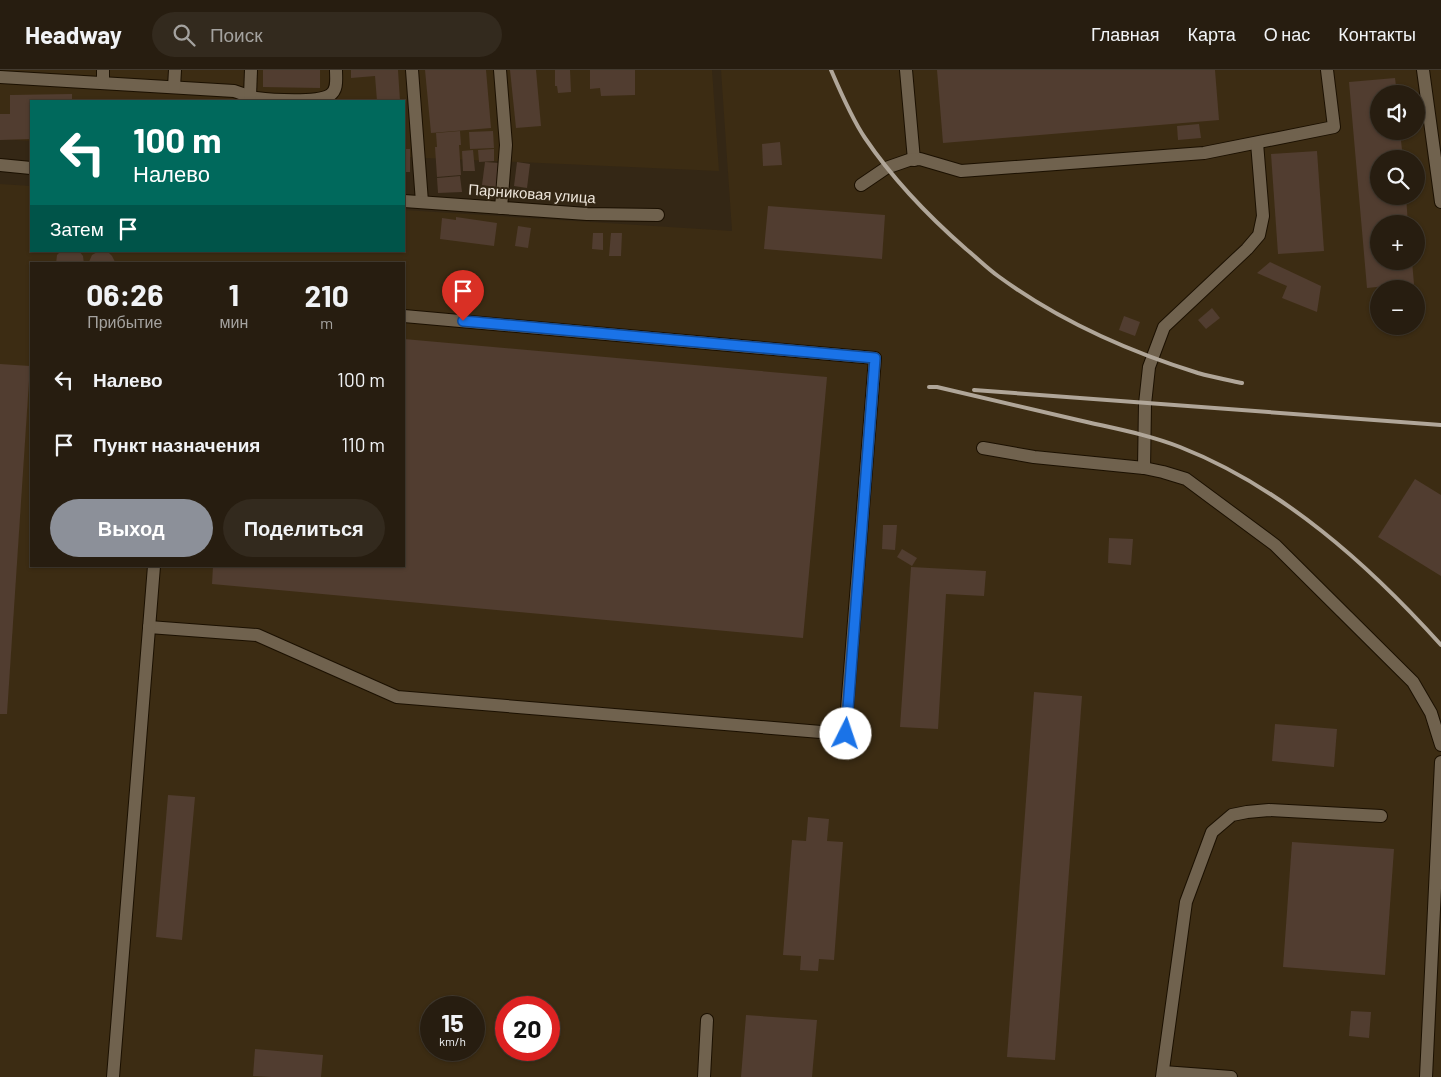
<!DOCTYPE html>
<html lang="ru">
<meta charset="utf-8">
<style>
body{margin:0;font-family:Barlow,sans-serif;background:#332a1e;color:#f1f3f6;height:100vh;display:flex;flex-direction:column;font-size:19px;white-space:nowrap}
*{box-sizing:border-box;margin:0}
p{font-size:16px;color:#a4a29f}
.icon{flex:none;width:28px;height:28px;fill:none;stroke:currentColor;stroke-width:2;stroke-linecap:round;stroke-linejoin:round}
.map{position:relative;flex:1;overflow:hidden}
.sheet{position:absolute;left:30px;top:192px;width:375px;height:305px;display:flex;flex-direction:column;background:#271d10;border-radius:0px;box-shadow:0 1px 4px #0004,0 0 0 1px #433b30}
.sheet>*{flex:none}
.hud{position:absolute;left:30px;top:30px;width:375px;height:152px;border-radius:0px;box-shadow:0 1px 4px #0004,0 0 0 1px #433b30;background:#00695c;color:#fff;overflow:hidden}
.controls{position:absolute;left:1370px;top:15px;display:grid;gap:10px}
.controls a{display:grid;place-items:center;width:55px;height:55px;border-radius:50%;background:#271d10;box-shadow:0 1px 4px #0004,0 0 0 1px #433b30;font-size:25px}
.speed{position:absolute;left:420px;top:926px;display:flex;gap:10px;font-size:25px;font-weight:700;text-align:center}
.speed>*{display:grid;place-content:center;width:65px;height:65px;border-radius:50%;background:#271d10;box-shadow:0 1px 4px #0004,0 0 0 1px #433b30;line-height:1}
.speed small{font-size:12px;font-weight:400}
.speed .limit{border:8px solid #d22;background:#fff;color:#111}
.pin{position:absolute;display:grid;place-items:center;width:42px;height:42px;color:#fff;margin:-51px -21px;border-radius:50% 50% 50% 0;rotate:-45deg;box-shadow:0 0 5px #0007}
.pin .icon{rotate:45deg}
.me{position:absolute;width:55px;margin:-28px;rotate:4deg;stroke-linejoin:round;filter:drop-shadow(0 0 4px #0008)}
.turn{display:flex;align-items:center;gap:18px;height:105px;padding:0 20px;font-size:22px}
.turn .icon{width:65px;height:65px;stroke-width:2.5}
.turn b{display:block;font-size:35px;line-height:42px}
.then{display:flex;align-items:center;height:48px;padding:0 20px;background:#0003;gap:10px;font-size:19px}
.eta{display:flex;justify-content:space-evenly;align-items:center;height:85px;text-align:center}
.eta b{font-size:30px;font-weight:700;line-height:35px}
.action{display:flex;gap:10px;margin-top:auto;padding:10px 20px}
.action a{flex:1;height:58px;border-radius:30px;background:#8c9099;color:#fff;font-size:20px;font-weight:700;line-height:58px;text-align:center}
.action a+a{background:#332a1e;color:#f1f3f6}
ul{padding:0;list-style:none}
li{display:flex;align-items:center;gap:15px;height:65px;padding:0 20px}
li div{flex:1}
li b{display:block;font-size:19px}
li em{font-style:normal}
header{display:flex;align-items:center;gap:30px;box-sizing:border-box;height:70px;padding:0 25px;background:#271d10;border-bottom:1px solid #433b30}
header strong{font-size:24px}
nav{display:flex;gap:28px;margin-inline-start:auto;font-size:18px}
.search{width:350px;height:45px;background:#332a1e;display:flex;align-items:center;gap:12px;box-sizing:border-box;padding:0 18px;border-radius:28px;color:#a4a29f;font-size:19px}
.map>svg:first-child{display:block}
.built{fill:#3c2c13;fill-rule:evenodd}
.building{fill:#513d30}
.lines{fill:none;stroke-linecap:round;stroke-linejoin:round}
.service-casing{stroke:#1b1001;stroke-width:14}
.service{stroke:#70624e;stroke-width:12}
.rail{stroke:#b0a699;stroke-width:4}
.route-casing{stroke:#114b97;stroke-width:12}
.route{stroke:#1a73e8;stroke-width:9}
.labels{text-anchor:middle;stroke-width:4;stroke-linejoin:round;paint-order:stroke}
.street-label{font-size:15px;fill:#eee6db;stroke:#342715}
</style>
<header>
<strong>Headway</strong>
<div class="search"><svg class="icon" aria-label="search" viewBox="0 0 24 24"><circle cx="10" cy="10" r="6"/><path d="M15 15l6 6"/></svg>Поиск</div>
<nav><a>Главная</a><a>Карта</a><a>О нас</a><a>Контакты</a></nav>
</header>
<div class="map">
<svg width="1441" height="1007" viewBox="0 0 1441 1007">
<rect width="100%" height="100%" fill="#342715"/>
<g class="built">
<polygon points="0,0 712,0 719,101 404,87 404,31 31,31 31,71 0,69"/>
<path d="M721 0H1441V1007H0V114L31 116V181H404V140L732 161ZM1379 24H1416V61H1379ZM1379 89H1416V126H1379ZM1379 154H1416V191H1379ZM31 194H404V496H31ZM1379 219H1416V256H1379ZM431 938H474V980H431ZM506 938H549V980H506Z"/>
</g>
<g class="building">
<polygon points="263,0 320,0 320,18 263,17"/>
<polygon points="351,0 398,0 400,31 377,31 375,6 351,8"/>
<polygon points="425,0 486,0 491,58 431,63"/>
<polygon points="510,0 536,0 541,56 516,58"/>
<polygon points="555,0 570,0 571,22 558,23 557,16 555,16"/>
<polygon points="590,0 635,0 635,25 601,26 600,18 590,19"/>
<polygon points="937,0 1215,0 1219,50 943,73"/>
<polygon points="1395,8 1397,24 1379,24 1379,61 1400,61 1403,89 1379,89 1379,126 1406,126 1408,154 1379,154 1379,191 1412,191 1414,214 1399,215 1400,219 1387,219 1386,216 1367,218 1349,12"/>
<polygon points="72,24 72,31 31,31 31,69 0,70 0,44 10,44 10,25"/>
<polygon points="1199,54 1201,68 1178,70 1177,56"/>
<polygon points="460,61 461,75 459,75 461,105 437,107 435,77 437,77 436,63"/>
<polygon points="493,61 494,78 470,79 469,62"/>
<polygon points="780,72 782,95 763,96 762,74"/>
<rect x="404" y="79" width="6" height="23"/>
<polygon points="494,79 494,91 479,92 478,80"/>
<polygon points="473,80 475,101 463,101 462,81"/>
<polygon points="1317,81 1324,181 1278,184 1271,84"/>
<polygon points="485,92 499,93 496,117 482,115"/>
<polygon points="517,92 530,94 527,118 514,116"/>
<polygon points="460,106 462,122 438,123 437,108"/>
<polygon points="768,136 885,145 882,189 764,179"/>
<polygon points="456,147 497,153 494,176 440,169 442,148 456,150"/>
<polygon points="518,156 531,158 528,178 515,176"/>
<polygon points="593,163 603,163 603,180 592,179"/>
<polygon points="611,163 622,163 621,186 609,186"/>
<polygon points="61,181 79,181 83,186 84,194 56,194 57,185"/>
<polygon points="99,181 109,183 112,186 116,194 88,194 92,185"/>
<polygon points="1270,192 1321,216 1317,242 1282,228 1287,216 1257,203"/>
<polygon points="1212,238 1220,248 1206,259 1198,250"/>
<polygon points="1124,246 1140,252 1135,266 1119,260"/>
<polygon points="404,269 827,307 803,568 212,514 213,496 404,496"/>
<polygon points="0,294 30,296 7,644 0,644"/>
<polygon points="1415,409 1441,425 1441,506 1378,467"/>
<polygon points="883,455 897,455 895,480 882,479"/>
<polygon points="1109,468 1133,469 1131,495 1108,493"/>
<polygon points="902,479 917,488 912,496 897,487"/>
<polygon points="911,497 986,501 984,526 946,524 938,659 900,657"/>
<polygon points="1034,622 1082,626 1055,990 1007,987"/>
<polygon points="1275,654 1337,659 1334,697 1272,691"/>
<polygon points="168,725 195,727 182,870 156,867"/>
<polygon points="808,747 829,749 827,771 843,772 834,890 819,889 818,901 800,900 801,886 783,885 792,770 806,771"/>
<polygon points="1292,772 1394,779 1385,905 1283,897"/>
<polygon points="1351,941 1371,942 1369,968 1349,966"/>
<polygon points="746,945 817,950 812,1007 741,1007"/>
<polygon points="255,979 323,985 321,1007 271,1007 253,1006"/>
</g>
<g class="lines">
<defs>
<g id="service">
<polyline points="412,0 422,132"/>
<polyline points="500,0 506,75 501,138"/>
<polyline points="906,0 914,90"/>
<polyline points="1423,0 1441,132"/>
<path d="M0 7 234 21C241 23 249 27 256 28 271 30 318 33 330 25 338 20 336 9 336 0"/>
<polyline points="103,13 103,0"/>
<polyline points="174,17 175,0"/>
<polyline points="250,26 251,0"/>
<polyline points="0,95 31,98"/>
<polyline points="861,115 886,98 909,90 920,89 961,101 1204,83 1334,57 1327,0"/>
<polyline points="404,131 587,144 658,145"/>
<polyline points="983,378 1034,387 1144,398 1163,402 1186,409 1275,475 1413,612 1431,643 1441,675"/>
<polyline points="1144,398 1145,334 1149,297 1164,257 1247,179 1259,165 1263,146 1257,73"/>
<polyline points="149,557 257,565 397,627 845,664 875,288 404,246"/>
<polyline points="1163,1002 1231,1007"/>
<polyline points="113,1007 154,496"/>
<polyline points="704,1007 707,950"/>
<polyline points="1162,1007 1186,832 1212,762 1232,745 1247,742 1269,740 1381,746"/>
<polyline points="1426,1007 1441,692"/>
</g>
</defs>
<use href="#service" class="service-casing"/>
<use href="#service" class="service"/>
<g class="rail">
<path d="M831 0C840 21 852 49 865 68 894 111 927 145 966 179 977 188 987 198 998 206 1058 250 1127 281 1198 303 1212 307 1228 310 1242 313"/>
<path d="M929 317H937C984 328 1031 339 1078 350 1112 358 1147 364 1180 377 1282 417 1369 495 1441 575"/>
<polyline points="974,320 1441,355"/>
</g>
</g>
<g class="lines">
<defs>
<polyline id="route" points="463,251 875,288 846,664"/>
</defs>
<use href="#route" class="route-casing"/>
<use href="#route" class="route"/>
</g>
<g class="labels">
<g class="street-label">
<text transform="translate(532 124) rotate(4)" y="5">Парниковая улица</text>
</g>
</g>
</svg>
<div class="controls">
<a><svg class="icon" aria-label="sound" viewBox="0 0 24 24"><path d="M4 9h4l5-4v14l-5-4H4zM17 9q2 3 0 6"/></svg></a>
<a><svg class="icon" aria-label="search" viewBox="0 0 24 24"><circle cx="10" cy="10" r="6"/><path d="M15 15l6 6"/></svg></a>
<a>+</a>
<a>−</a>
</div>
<div class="speed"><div>15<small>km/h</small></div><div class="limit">20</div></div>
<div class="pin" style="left:463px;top:251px;background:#d93025"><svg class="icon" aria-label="arrive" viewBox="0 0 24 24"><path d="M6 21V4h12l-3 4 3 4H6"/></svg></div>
<svg class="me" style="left:846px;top:664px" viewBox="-20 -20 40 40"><circle r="19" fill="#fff"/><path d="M0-13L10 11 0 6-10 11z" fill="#1a73e8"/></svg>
<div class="hud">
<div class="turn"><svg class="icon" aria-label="left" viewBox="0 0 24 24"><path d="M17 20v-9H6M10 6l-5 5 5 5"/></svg><div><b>100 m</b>Налево</div></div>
<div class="then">Затем<svg class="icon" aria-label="arrive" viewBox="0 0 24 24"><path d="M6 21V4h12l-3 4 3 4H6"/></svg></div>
</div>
<section class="sheet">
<div class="eta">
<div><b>06:26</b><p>Прибытие</p></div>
<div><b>1</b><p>мин</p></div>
<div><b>210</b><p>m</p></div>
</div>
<ul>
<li><svg class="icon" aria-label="left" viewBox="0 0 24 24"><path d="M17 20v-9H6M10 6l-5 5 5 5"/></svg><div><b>Налево</b></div><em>100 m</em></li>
<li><svg class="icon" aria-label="arrive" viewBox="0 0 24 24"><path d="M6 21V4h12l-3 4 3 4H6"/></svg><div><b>Пункт назначения</b></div><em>110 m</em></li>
</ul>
<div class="action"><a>Выход</a><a>Поделиться</a></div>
</section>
</div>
